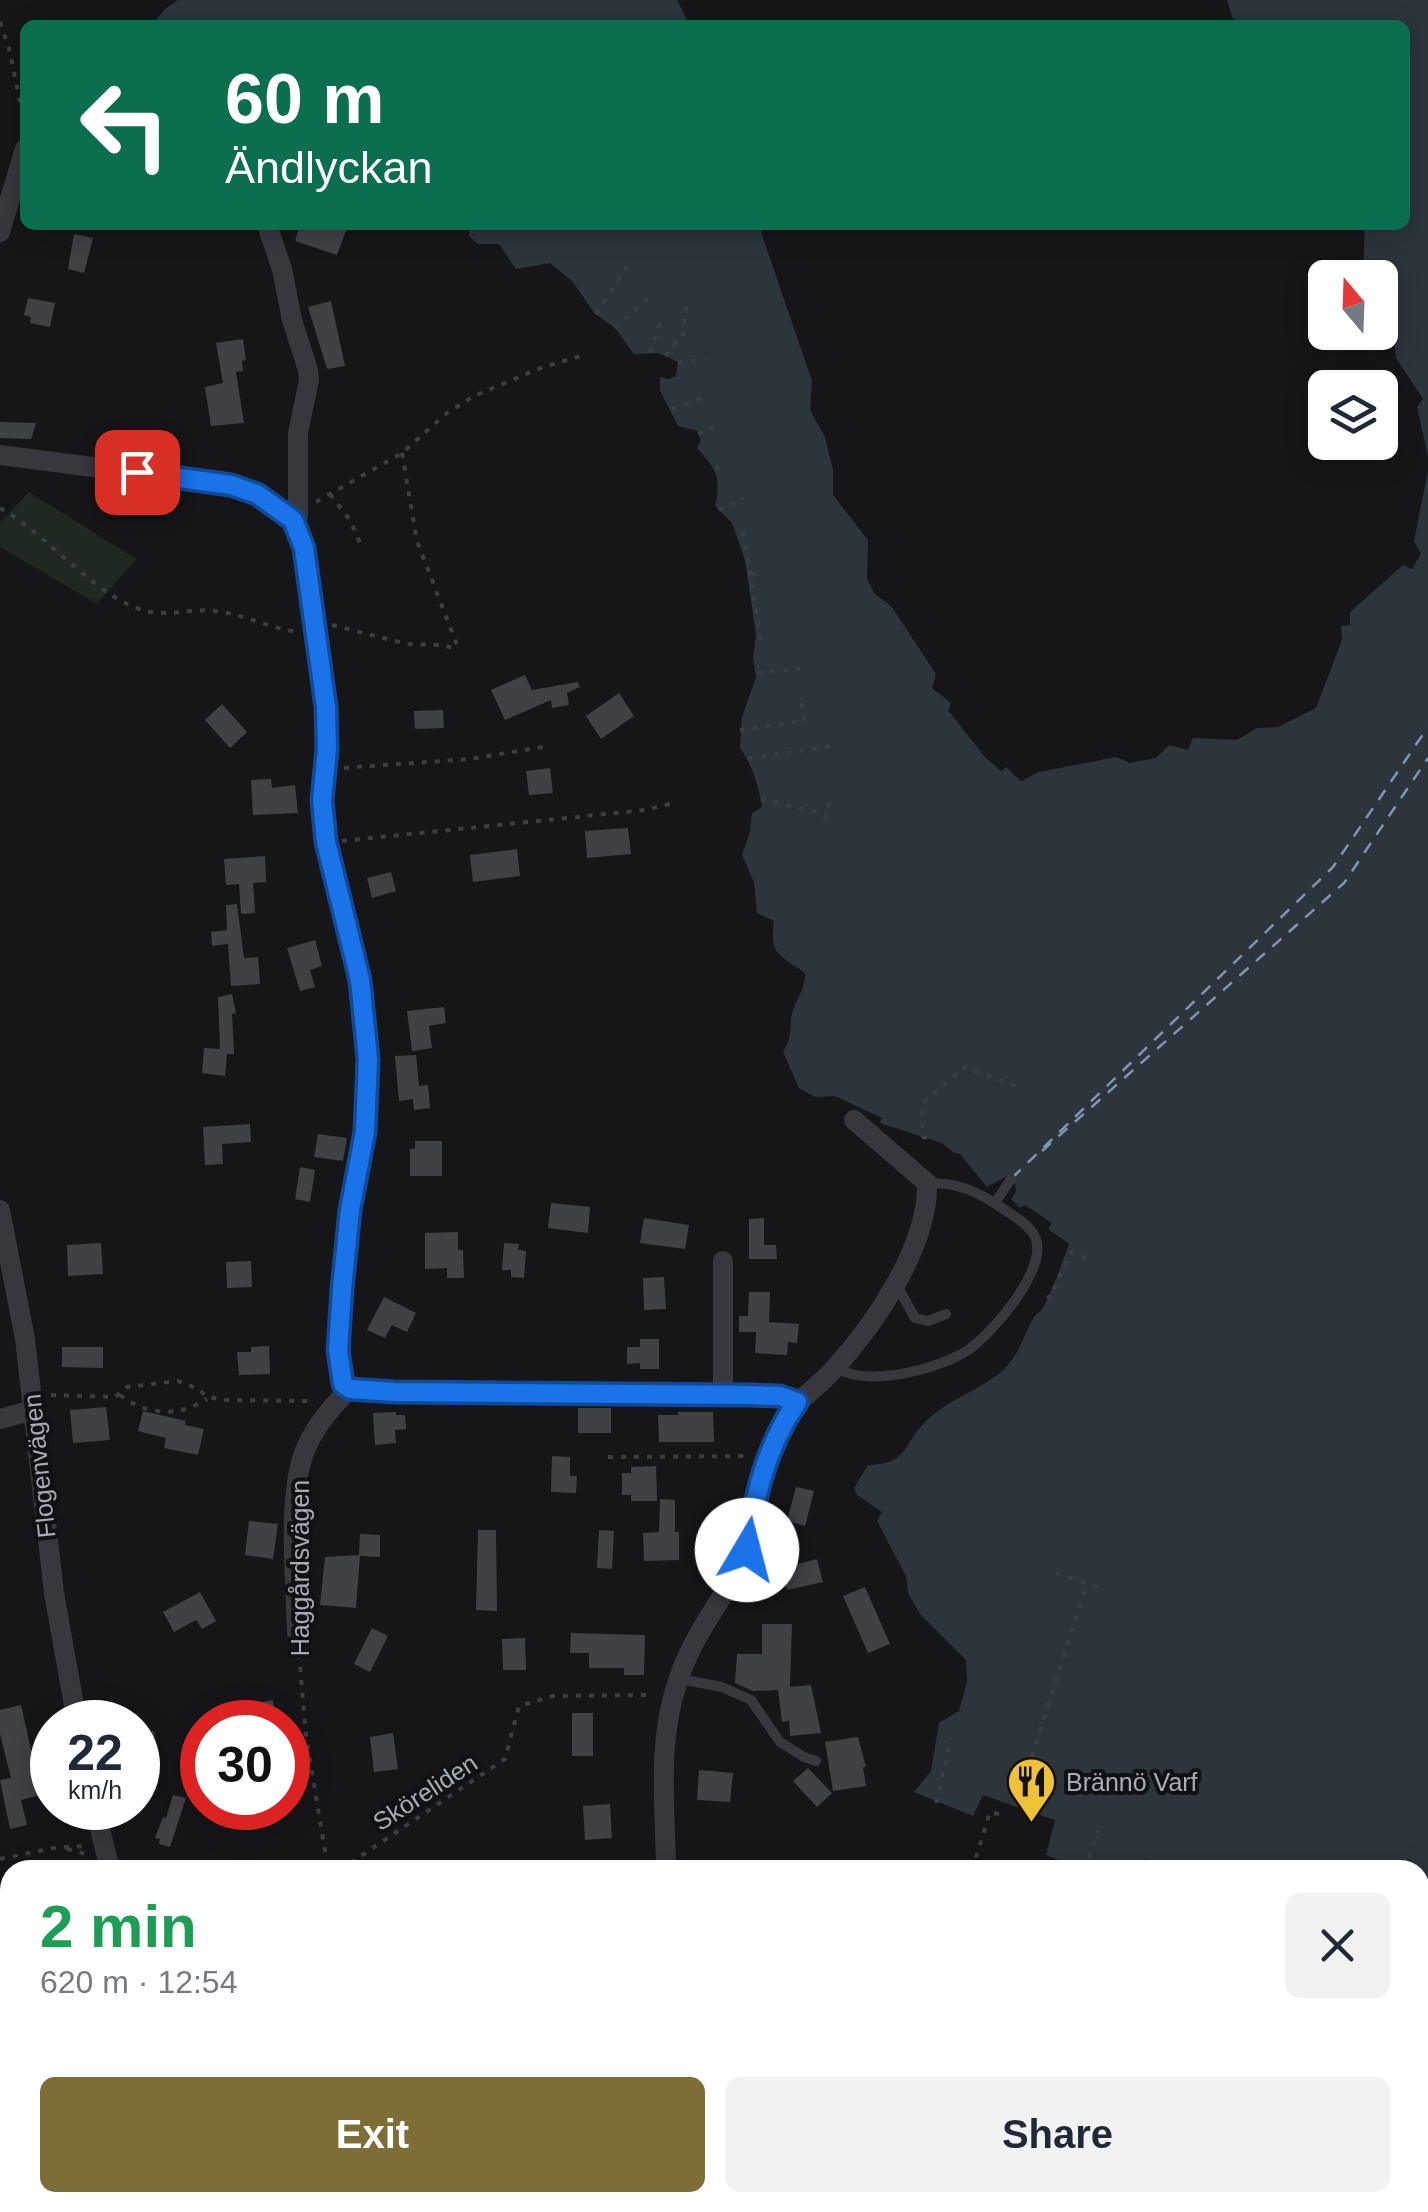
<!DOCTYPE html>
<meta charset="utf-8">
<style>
body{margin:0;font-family:Helvetica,sans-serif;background:#f2f2f3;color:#1f2937;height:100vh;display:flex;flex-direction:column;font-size:38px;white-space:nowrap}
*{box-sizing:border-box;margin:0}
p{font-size:32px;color:#747a83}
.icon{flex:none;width:55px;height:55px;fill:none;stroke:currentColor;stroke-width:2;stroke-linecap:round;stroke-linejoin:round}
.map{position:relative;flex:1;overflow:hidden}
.sheet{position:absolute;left:0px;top:1860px;width:1430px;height:352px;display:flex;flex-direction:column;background:#fff;border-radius:30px 30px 0 0;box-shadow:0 5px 25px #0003}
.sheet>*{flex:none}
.banner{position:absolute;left:20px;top:20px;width:1390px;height:210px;border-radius:15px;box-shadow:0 5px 25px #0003;background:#0b6e4f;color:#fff;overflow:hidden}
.needle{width:65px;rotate:341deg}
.tools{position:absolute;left:1308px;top:260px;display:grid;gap:20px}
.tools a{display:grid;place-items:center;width:90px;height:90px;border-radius:15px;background:#fff;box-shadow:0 5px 25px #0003;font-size:50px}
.speed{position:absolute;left:30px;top:1700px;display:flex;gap:20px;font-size:50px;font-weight:700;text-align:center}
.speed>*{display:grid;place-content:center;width:130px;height:130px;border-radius:50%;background:#fff;box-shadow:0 5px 25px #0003;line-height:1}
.speed small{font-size:25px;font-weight:400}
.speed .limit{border:15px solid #d22;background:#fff;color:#111}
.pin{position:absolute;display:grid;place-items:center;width:85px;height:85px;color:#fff;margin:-42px;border-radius:20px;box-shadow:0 5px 15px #0006}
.me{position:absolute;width:110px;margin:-55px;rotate:8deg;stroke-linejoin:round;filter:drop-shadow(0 0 8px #0008)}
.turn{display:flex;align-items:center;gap:35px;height:210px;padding:0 40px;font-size:45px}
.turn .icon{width:130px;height:130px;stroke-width:2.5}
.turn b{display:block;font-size:70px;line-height:85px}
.round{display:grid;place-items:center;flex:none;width:105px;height:105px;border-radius:15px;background:#f2f2f3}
.summary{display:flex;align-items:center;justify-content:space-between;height:170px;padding:0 40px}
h1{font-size:60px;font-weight:800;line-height:75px;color:#1e9e55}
.cta{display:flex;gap:20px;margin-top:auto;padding:20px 40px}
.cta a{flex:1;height:115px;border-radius:15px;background:#7d6d36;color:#fff;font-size:40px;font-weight:800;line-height:115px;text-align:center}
.cta a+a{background:#f2f2f3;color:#1f2937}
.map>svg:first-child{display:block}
.green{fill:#202822}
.water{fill:#2c343c}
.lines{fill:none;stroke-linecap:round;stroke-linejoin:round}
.ferry{stroke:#7f96b3;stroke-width:2.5;stroke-dasharray:12 10;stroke-linecap:butt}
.building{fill:#404145}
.path{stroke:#3d3e44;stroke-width:4;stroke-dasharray:5 8;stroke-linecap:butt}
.service{stroke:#37373d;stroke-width:10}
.minor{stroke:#37373d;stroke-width:20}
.route-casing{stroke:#114b97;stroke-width:25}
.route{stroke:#1a73e8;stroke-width:18}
.labels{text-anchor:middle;stroke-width:8;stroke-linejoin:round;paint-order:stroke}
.street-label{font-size:25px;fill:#a8acb8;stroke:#111113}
.poi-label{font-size:25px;fill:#a8acb8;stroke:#111113;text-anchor:start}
</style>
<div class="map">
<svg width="1428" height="2212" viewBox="0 0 1428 2212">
<rect width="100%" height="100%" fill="#161618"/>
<polygon class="green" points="29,492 136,559 97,604 0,547 0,523"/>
<g class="water">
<polygon points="178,0 677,0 690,25 152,25 165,9"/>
<polygon points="1227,0 1428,0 1428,457 1417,407 1423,399 1396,358 1394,335 1380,304 1380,278 1363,277 1365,225 1405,225 1405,25 1245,25 1244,21 1233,19"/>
<path d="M470 225H765L761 232 812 381 810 410 825 437 833 470V495L868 540 867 579 875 594 891 606 936 674 932 688 951 703 948 710 984 756 1001 771 1006 767 1021 781 1039 772 1116 757 1130 763 1156 758 1169 745 1188 750 1193 738 1237 740 1257 728 1278 727 1316 708 1342 640 1341 626 1350 625V612L1403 565 1412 569 1421 554 1414 541 1428 471V2038L1420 2032V1870H1086L1046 1855 1055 1820 983 1795 973 1816 914 1792 931 1771 939 1723 959 1711 967 1682 966 1660 920 1614 908 1593 906 1576 877 1521 882 1512 857 1495 854 1488 868 1465C908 1464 902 1446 925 1422 947 1400 978 1391 1002 1371 1019 1356 1022 1338 1033 1319 1035 1315 1040 1312 1043 1308 1054 1288 1061 1265 1069 1244L1048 1229 1052 1223 1025 1205 1020 1208 1011 1199 1016 1192 1015 1182 1007 1176 987 1187 960 1154 954 1153 942 1143 880 1123 882 1118 835 1096 815 1097 799 1088 783 1052C791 1039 790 1034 791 1020 792 1004 806 991 805 973 779 955 769 954 774 921L757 913 754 882 742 855 750 832 752 813 762 807C759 787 752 764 740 748L742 717 756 677 753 658 756 635 745 560 732 523 715 506C722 477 716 469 697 448L701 440 697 431 678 426 660 391V377L668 379 676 376 678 362 658 353 634 354 615 328 594 313 573 282 550 263 516 269 499 244H478L469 236Z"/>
</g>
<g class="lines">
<g class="ferry">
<polyline points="1042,1151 1344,883 1428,758"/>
<polyline points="1012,1178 1333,867 1428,727"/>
</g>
</g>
<g class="building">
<polygon points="300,225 348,225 337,255 295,241"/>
<polygon points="74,234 93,238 84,273 68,269"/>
<polygon points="28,298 55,303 50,327 30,323 31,317 24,315"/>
<polygon points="331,301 345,366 327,369 308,307"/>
<polygon points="243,339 246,360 242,361 243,371 236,372 244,423 211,426 205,387 223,383 216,343"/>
<polygon points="0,422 36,423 31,439 0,438"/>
<polygon points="525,675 532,690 578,682 580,687 567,693 569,705 552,708 551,700 505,720 491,690"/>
<polygon points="619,693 634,716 601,739 586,716"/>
<polygon points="222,704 247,732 230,748 205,720"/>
<polygon points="443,710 444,728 415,729 414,711"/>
<polygon points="550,768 553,793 529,795 526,771"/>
<polygon points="271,779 272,788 295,785 298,813 253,815 251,780"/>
<polygon points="628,828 631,854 587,858 585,831"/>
<polygon points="517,849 520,876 473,882 470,855"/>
<polygon points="265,856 266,882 253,883 255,913 241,914 239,884 226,885 224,859"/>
<polygon points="391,872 396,891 372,898 367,878"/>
<polygon points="237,904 244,958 258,957 260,984 231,986 228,944 212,946 211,932 227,930 226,905"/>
<polygon points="315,940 322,966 310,970 315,987 300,991 287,948"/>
<polygon points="232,994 236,1013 232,1014 234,1054 227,1054 225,1076 202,1073 204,1048 220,1049 218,997"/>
<polygon points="444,1007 446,1023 429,1026 432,1048 412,1051 407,1011"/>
<polygon points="416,1055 419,1086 428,1085 430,1108 414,1110 413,1099 399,1101 395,1056"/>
<polygon points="250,1124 251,1142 222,1144 223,1164 205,1165 203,1127"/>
<polygon points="318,1134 347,1138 343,1161 314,1157"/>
<polygon points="415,1141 442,1141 442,1176 410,1176 410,1149 415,1149"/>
<polygon points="300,1167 315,1170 310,1202 295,1199"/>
<polygon points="551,1203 590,1207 588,1233 548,1228"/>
<polygon points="644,1218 689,1225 685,1249 640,1243"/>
<polygon points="764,1218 764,1245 776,1245 777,1259 749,1259 749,1219"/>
<polygon points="458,1232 458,1250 463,1250 464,1278 447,1278 447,1268 425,1269 425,1233"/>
<polygon points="101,1243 103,1274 68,1276 67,1245"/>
<polygon points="504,1243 519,1244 518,1250 526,1251 524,1278 511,1277 511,1270 502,1270"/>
<polygon points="251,1261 252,1287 227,1288 226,1262"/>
<polygon points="664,1277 666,1309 644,1310 643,1278"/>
<polygon points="749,1292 770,1292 769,1322 799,1324 797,1343 788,1342 787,1355 755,1353 756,1332 739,1332 739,1316 748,1316"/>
<polygon points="384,1297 416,1313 407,1332 392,1325 385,1338 367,1330"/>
<polygon points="640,1339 659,1339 659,1369 640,1369 640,1363 627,1364 627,1347 640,1347"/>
<polygon points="269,1346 270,1374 239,1375 237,1352 251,1352 251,1347"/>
<polygon points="62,1347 103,1347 103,1368 62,1367"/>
<polygon points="106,1407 110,1440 73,1443 70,1410"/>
<rect x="578" y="1408" width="33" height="25"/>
<polygon points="143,1411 186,1421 185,1425 204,1429 198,1455 164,1448 166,1438 138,1431"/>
<polygon points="396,1412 396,1415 405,1415 406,1429 395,1430 396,1443 375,1445 373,1413"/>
<polygon points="678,1412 713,1412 714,1442 659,1442 658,1415 678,1415"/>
<polygon points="552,1456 570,1457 570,1476 577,1476 576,1493 551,1492"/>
<polygon points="656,1466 657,1501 631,1501 631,1495 622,1495 622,1473 631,1473 631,1467"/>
<polygon points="796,1487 814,1491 805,1526 787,1521"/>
<polygon points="660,1499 675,1500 675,1532 679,1532 679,1560 644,1561 643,1533 659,1532"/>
<polygon points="249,1521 278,1524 273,1559 245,1555"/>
<polygon points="478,1530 496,1530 497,1611 476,1610"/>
<polygon points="599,1530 614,1531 612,1569 597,1568"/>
<polygon points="360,1534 380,1535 380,1557 360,1556 356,1608 320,1605 325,1557 359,1555"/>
<polygon points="817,1559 823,1582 787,1590 782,1568"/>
<polygon points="865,1587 890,1644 868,1653 843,1596"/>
<polygon points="200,1592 216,1621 202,1629 196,1620 174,1632 163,1612"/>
<polygon points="762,1624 792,1624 790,1687 811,1685 821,1733 790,1736 789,1721 782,1722 778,1690 753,1691 735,1683 737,1654 762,1654"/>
<polygon points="372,1628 388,1636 370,1672 354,1664"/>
<polygon points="571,1633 645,1635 644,1675 624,1675 624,1668 589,1668 589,1653 570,1653"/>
<polygon points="525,1638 526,1670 503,1670 502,1639"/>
<polygon points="273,1700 275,1714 265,1716 266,1722 241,1722 238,1707"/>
<polygon points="21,1705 41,1795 21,1800 27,1825 10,1829 0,1780 11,1778 0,1734 0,1710"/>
<rect x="572" y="1713" width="21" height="43"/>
<polygon points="154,1731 159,1766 138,1769 138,1733"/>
<polygon points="393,1733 398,1769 374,1772 370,1737"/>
<polygon points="858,1737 866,1767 863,1767 866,1786 833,1791 825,1742"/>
<polygon points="808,1768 832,1793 817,1807 793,1781"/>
<polygon points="699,1770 733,1773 730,1802 697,1800"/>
<polygon points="173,1795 186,1798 170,1847 159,1844 160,1839 155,1838 163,1817 166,1818"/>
<polygon points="610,1804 612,1838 585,1840 583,1806"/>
</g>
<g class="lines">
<g class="path">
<polyline points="0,22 9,48 25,126"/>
<polyline points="166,25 180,20"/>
<polyline points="596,314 632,260"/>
<polyline points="615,328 653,294"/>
<polyline points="650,353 660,323"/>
<polyline points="665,356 684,333 686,304"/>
<polyline points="678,363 705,359"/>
<polyline points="672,409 705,397"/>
<polyline points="698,434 714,427"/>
<polyline points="402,453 417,541 459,650"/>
<polyline points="715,469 723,465"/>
<polyline points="330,494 350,520 361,545"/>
<polyline points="316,502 402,453 447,413 474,396 543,367 584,355"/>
<path d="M0 508C46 533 97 599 146 611 168 617 192 608 215 611 244 614 269 628 298 632"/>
<polyline points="719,510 744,498"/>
<polyline points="743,532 762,646"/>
<polyline points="752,575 761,572"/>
<polyline points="332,625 407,644 443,645 459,650"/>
<polyline points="757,673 808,668"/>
<polyline points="802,703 805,728"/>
<polyline points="740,730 805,721"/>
<polyline points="748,759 831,746"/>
<polyline points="344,768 470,759 543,747"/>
<polyline points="761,799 826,814"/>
<polyline points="825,820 830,797"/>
<polyline points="342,841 645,810 674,803"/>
<polyline points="927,1138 923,1137 922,1104 965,1067 1019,1087"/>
<polyline points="1047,1296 1050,1298 1071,1252 1093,1261"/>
<polyline points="51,1395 115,1397 127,1387 178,1381 199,1389 206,1396 223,1400 312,1401"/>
<path d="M120 1395C147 1416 179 1417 207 1399"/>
<polyline points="608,1457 749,1456"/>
<polyline points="1056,1573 1103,1589"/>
<polyline points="299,1654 306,1735 328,1870"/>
<polyline points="936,1803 951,1738"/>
<polyline points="1016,1806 1087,1583"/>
<polyline points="67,1849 86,1854"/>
<polyline points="0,1859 54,1848 84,1846"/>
<polyline points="340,1870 505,1759 519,1706 553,1696 653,1695"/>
<polyline points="972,1870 990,1812 1006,1816"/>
<polyline points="1085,1870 1098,1830"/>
<polyline points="1147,1870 1150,1856"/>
</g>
<g class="service">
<polyline points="995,1203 1011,1179"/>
<polyline points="895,1282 915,1318 928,1321 946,1314"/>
<path d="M836 1368C868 1387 938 1370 968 1350 992 1334 1052 1265 1034 1235 1029 1225 1014 1216 1005 1210 979 1192 958 1182 927 1183"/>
<polyline points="680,1679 722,1687 751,1700 780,1742 804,1757 816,1761"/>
<polyline points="792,2212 795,2202"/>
<polyline points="960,2212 963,2202"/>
<polyline points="1000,2212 1002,2202"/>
</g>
<g class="minor">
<polyline points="267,225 282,269 292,320 308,370 309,380 298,433 298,516"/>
<polyline points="0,232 25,149"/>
<path d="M0 455 231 485C259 495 292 509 302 540L326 707 327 749 322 800 325 843 361 981 368 1059 365 1132 350 1210 342 1289 339 1372 343 1384 350 1389C332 1406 313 1429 304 1453 287 1498 296 1585 297 1634"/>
<polyline points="0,1210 25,1339 54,1593 77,1722"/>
<polyline points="723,1261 723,1395"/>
<polyline points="350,1389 430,1393 749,1395 780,1396 797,1402"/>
<polyline points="0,1419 33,1410"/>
<polyline points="95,1808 110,1870"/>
<path d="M666 1870C665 1789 654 1722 692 1647 708 1615 731 1587 745 1554 753 1536 751 1514 755 1495 761 1468 772 1440 786 1417 798 1398 819 1387 834 1369 875 1324 929 1245 927 1183L854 1120"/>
<polyline points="0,2013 10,2041"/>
<polyline points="0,2161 10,2152"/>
<polyline points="461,2202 462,2212"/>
<polyline points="1213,2202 1218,2212"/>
<polyline points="594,2212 600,2202"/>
<polyline points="1256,2212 1257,2202"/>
</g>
</g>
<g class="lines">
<defs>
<path id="route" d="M137 472 231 485 257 494 293 520 304 548 326 707 327 749 322 800 326 842 360 980 368 1059 365 1132 350 1210 342 1289 338 1350 343 1384 350 1389 395 1392 749 1395 780 1396 797 1402C765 1448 755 1496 747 1550"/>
</defs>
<use href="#route" class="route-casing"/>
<use href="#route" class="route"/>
</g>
<defs>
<symbol id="restaurant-pin" viewBox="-11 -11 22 30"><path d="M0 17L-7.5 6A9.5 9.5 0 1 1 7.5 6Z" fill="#f1c135" stroke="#111113"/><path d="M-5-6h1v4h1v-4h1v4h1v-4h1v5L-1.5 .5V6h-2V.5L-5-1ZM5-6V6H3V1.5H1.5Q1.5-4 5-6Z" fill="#111"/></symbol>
</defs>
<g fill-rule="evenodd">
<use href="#restaurant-pin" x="1004" y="1754" width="55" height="75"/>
</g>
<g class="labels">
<g class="street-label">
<text transform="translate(39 1466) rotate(-96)" y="9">Flogenvägen</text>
<text transform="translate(300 1568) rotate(-90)" y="9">Haggårdsvägen</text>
<text transform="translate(425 1792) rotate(-33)" y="9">Sköreliden</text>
</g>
<g class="poi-label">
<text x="1066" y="1791">Brännö Varf</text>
</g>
</g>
</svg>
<div class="tools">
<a><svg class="needle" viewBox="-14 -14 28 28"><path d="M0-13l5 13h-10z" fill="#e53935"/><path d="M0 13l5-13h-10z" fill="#747a83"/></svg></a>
<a><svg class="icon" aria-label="layers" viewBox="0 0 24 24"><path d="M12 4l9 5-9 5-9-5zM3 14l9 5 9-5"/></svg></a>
</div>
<div class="speed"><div>22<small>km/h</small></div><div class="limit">30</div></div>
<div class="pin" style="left:137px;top:472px;background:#d93025"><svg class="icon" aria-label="arrive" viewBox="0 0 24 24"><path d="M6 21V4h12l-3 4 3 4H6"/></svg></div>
<svg class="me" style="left:747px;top:1550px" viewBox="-20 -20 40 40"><circle r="19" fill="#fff"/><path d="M0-13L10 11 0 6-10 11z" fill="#1a73e8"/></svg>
<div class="banner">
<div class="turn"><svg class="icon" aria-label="left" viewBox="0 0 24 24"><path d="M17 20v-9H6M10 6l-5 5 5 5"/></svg><div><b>60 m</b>Ändlyckan</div></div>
</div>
<section class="sheet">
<div class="summary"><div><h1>2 min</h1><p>620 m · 12:54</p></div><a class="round"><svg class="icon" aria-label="close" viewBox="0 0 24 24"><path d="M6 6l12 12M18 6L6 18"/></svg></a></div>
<div class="cta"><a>Exit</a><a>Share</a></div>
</section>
</div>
